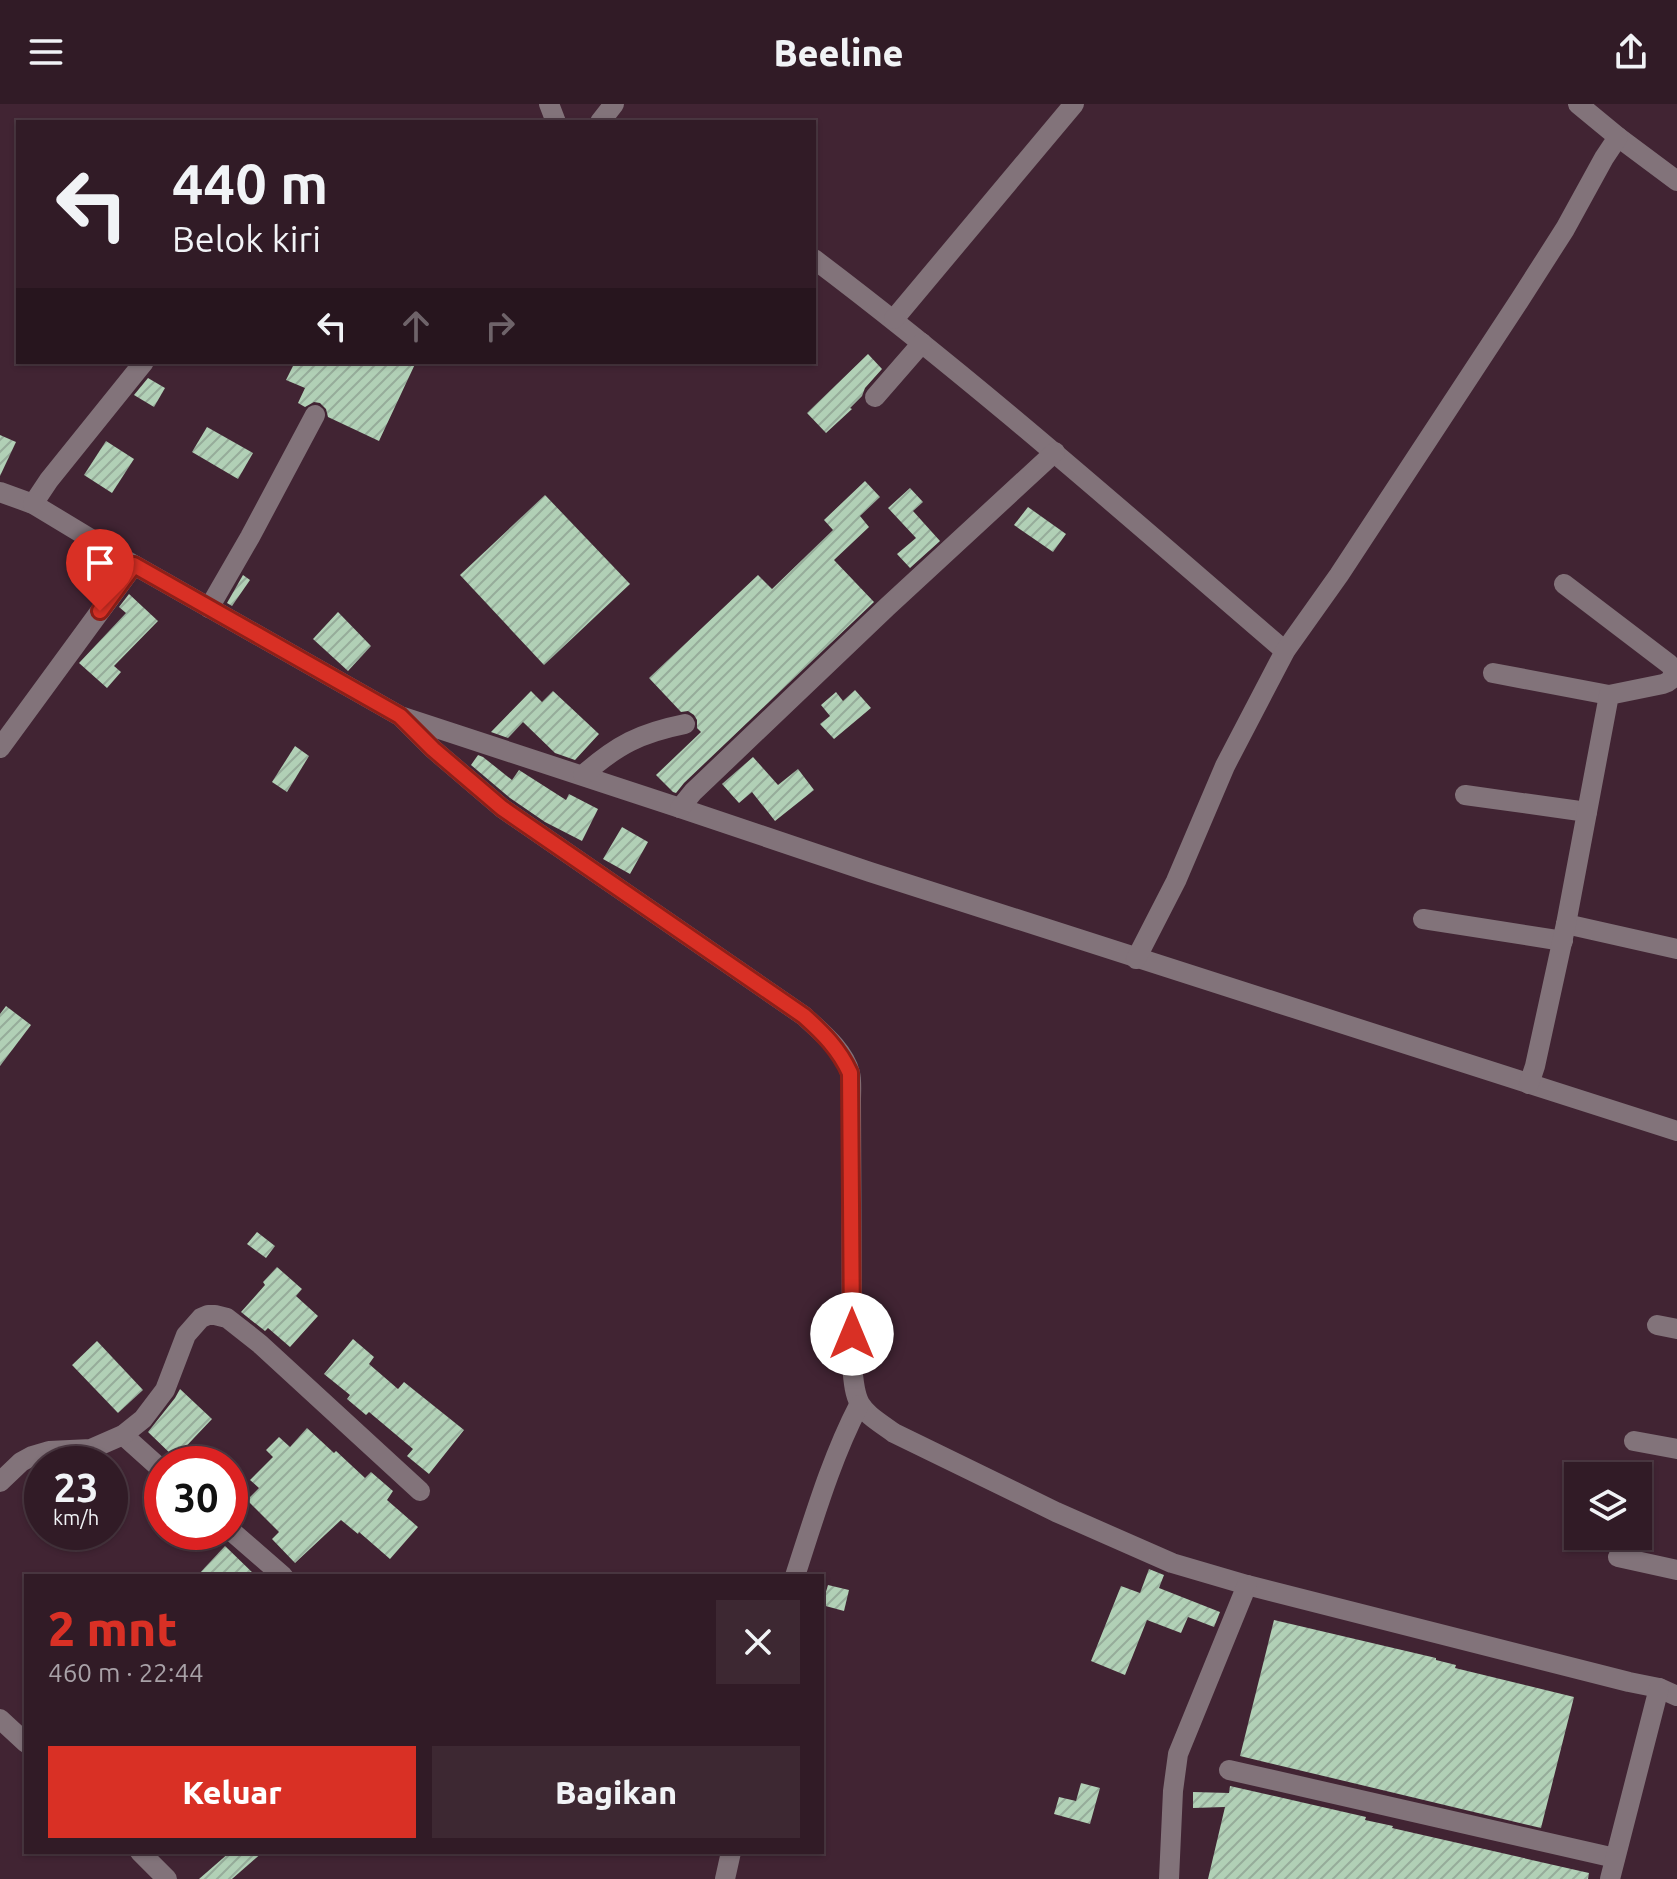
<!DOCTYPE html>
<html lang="id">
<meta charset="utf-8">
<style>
body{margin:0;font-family:Ubuntu,sans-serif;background:#3d2832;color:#f1f3f6;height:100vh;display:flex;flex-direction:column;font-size:30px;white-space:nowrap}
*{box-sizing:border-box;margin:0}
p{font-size:26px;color:#a8a1a7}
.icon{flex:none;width:44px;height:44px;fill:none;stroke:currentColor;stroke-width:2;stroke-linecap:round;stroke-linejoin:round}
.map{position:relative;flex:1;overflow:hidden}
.details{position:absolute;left:24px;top:1470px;width:800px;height:280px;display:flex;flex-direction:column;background:#311b26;border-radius:0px;box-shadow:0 2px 6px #0004,0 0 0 2px #4c3943}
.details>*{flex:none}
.top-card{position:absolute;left:16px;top:16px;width:800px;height:244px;border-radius:0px;box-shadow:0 2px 6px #0004,0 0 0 2px #4c3943;background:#311b26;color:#f1f3f6;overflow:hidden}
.fabs{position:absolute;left:1564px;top:1358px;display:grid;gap:16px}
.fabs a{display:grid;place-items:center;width:88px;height:88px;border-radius:0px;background:#311b26;box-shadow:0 2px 6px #0004,0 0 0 2px #4c3943;font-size:40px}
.speed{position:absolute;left:24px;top:1342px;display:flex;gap:16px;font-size:40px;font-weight:700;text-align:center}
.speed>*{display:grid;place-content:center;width:104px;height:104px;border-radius:50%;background:#311b26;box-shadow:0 2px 6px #0004,0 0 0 2px #4c3943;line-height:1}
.speed small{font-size:20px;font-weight:400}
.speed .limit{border:12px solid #d22;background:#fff;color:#111}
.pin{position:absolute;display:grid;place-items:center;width:68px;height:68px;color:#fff;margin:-82px -34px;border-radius:50% 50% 50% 0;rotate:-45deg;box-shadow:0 0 8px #0007}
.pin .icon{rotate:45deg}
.me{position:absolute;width:88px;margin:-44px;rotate:0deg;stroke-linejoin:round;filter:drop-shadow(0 0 6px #0008)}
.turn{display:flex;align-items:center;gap:28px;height:168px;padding:0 24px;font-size:36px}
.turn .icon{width:104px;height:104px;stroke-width:2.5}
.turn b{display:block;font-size:56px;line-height:68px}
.lanes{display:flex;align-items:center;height:76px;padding:0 24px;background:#0003;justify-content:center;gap:40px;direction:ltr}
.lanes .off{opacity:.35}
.round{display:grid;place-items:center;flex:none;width:84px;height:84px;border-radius:0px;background:#3d2832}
.summary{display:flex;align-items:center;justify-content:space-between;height:136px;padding:0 24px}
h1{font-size:48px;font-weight:800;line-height:60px;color:#d93025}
.action{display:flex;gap:16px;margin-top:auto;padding:16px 24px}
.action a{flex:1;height:92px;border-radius:0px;background:#d93025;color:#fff;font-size:32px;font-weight:800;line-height:92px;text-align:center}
.action a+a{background:#3d2832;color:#f1f3f6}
header{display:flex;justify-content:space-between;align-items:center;height:104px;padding:0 24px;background:#311b26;font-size:36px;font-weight:800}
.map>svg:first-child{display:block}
.building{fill:url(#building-hatch)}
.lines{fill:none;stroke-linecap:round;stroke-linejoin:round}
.minor{stroke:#82737a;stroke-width:20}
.route-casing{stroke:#8d1f18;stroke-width:20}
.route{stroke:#d93025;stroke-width:14}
</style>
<header><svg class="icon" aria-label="menu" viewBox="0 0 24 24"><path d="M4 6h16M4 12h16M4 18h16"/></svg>Beeline<svg class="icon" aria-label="share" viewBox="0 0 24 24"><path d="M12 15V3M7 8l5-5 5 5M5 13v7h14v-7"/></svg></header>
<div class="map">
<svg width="1677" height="1775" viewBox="0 0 1677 1775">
<defs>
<pattern id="building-hatch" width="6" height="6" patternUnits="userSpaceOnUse" patternTransform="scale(2)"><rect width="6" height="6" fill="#b1d0b6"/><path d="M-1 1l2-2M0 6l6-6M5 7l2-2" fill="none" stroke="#96ac9a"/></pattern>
</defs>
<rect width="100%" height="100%" fill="#412433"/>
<g class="building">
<polygon points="868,250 882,265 865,284 862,292 850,304 852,305 826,329 807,309"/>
<polygon points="295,258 416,258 379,337 328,313 326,305 320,299 314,298 305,303 298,299 305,284 286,276"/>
<polygon points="148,274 165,284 154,303 134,291"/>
<polygon points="207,323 253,349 238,375 192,348"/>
<polygon points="0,331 16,338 0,372"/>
<polygon points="106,337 134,355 112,389 84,371"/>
<polygon points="865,377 880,393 860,412 869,423 834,456 874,498 684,679 676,689 673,688 656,671 701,628 697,624 697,616 694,611 688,607 681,608 649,574 758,471 772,485 833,426 824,416"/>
<polygon points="910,384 923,398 913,407 940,437 910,464 897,450 916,434 888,404"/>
<polygon points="545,391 630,480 544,561 460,471"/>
<polygon points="1028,403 1066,430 1053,448 1014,421"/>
<polygon points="243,471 250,476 232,502 227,499"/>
<polygon points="129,490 158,517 114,562 121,568 107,584 79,559 126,509 119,503"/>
<polygon points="338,508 371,542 348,567 313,535"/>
<polygon points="855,586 871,604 834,635 820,620 830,612 821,601 836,588 843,597"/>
<polygon points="531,587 542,598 553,587 599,630 575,656 555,649 523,618 508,634 491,628"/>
<polygon points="295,642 309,652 287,688 272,678"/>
<polygon points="478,651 483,653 512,676 519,666 566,696 569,690 598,705 582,737 545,718 510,694 471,661"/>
<polygon points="753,653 778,681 798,665 814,686 775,717 752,688 739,699 722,680"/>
<polygon points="622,723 648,738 630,770 603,755"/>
<polygon points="6,902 31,921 0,962 0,910"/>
<polygon points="257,1128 275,1142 266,1154 247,1140"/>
<polygon points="277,1163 302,1185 296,1192 318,1212 290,1243 268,1224 265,1227 241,1208 265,1181 263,1178"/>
<polygon points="353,1235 374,1253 369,1260 398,1285 404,1278 464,1326 429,1370 407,1352 413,1345 369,1308 366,1311 347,1295 350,1291 324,1270"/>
<polygon points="97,1237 143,1286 118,1309 72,1261"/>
<polygon points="180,1285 212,1315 175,1354 148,1328 175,1294"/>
<polygon points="307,1324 334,1349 336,1347 365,1374 371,1368 393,1387 387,1396 418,1423 390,1455 359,1428 358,1430 341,1416 295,1459 272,1435 279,1428 247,1396 259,1384 250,1376 273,1353 266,1346 279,1333 290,1343"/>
<polygon points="225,1442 256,1472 197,1472"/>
<polygon points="1149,1465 1164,1471 1159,1484 1220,1508 1214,1523 1188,1513 1181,1529 1147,1516 1125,1571 1091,1557 1121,1482 1140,1489"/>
<polygon points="828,1481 849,1486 844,1507 822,1501"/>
<polygon points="1274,1516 1436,1554 1436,1556 1456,1561 1455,1564 1574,1593 1541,1724 1240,1652"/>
<polygon points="1081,1679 1100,1684 1090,1720 1054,1710 1059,1693 1076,1697"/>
<polygon points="1230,1682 1366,1713 1365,1716 1393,1722 1392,1724 1589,1769 1588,1775 1208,1775 1225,1703 1193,1704 1193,1688 1229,1689"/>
<polygon points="230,1748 263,1748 232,1775 199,1775"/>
</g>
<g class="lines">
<g class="minor">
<polyline points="549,0 556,18"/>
<polyline points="600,18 614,0"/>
<polyline points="1618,33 1677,77"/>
<path d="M814 155C977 278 1130 414 1285 547"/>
<polyline points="894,215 1074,0"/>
<polyline points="875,293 922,239"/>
<polyline points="0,388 33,400 134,461 400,612 680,704 870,768 1677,1027"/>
<polyline points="33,400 49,376 144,258"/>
<polyline points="209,504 250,433 315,311"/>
<polyline points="1493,569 1609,591"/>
<path d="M403 615 433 645 502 704 804 912C821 928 844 946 850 969 852 977 851 987 851 996L852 1259C855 1304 859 1304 894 1329L1056 1408 1172 1459 1247 1481 1629 1578 1659 1584 1677 1592"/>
<polyline points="0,644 134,461"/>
<path d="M583 671C617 641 640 629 685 620"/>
<polyline points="1465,691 1587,708"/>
<polyline points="680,704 693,688 887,503 1055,348"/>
<polyline points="1423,815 1563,837"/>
<polyline points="1566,820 1677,845"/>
<polyline points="1136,855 1176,777 1225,662 1285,547 1339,471 1519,197 1565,125 1604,54 1618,33 1578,0"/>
<path d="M1529 980 1535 962 1566 820 1609 591 1663 580C1673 577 1677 568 1669 560L1564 480"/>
<polyline points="1657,1221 1677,1225"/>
<polyline points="123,1331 162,1366"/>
<polyline points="1634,1337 1677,1345"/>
<polyline points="0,1378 21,1358 32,1352 49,1347 91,1345 123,1331 143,1315 165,1286 186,1231 201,1214 208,1211 215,1211 227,1214 260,1240 420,1387"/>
<polyline points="230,1426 283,1472"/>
<polyline points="1618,1453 1677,1466"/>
<path d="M795 1472C814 1414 831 1355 859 1301"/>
<polyline points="0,1615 26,1639"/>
<polyline points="1229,1666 1615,1754"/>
<polyline points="140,1748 167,1775"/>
<polyline points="725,1775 731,1748"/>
<polyline points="1169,1775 1173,1687 1178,1650 1247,1481"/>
<polyline points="1610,1775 1659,1584"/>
</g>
</g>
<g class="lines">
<defs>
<path id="route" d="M100 507 134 461 400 612 433 645 502 704 804 912C823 929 839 945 850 969L852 1230"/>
</defs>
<use href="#route" class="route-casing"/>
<use href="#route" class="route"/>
</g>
</svg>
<div class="fabs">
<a><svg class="icon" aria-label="layers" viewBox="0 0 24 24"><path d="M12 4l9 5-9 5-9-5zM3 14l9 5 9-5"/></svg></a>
</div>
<div class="speed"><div>23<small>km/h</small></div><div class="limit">30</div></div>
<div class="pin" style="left:100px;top:507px;background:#d93025"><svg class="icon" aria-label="arrive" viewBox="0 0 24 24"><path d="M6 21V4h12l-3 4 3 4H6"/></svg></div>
<svg class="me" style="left:852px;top:1230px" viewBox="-20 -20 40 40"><circle r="19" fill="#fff"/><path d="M0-13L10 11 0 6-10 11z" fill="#d93025"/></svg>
<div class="top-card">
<div class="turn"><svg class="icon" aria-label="left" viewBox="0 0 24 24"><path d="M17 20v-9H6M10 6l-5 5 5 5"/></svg><div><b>440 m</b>Belok kiri</div></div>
<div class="lanes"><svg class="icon" aria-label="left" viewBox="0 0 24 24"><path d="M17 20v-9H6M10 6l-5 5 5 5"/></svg><svg class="icon off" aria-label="ahead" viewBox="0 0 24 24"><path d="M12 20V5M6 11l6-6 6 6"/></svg><svg class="icon off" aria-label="right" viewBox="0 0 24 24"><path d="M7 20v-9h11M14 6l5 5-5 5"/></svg></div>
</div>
<section class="details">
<div class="summary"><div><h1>2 mnt</h1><p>460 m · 22:44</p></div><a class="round"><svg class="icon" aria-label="close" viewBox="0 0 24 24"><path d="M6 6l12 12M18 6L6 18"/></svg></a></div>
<div class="action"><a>Keluar</a><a>Bagikan</a></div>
</section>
</div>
